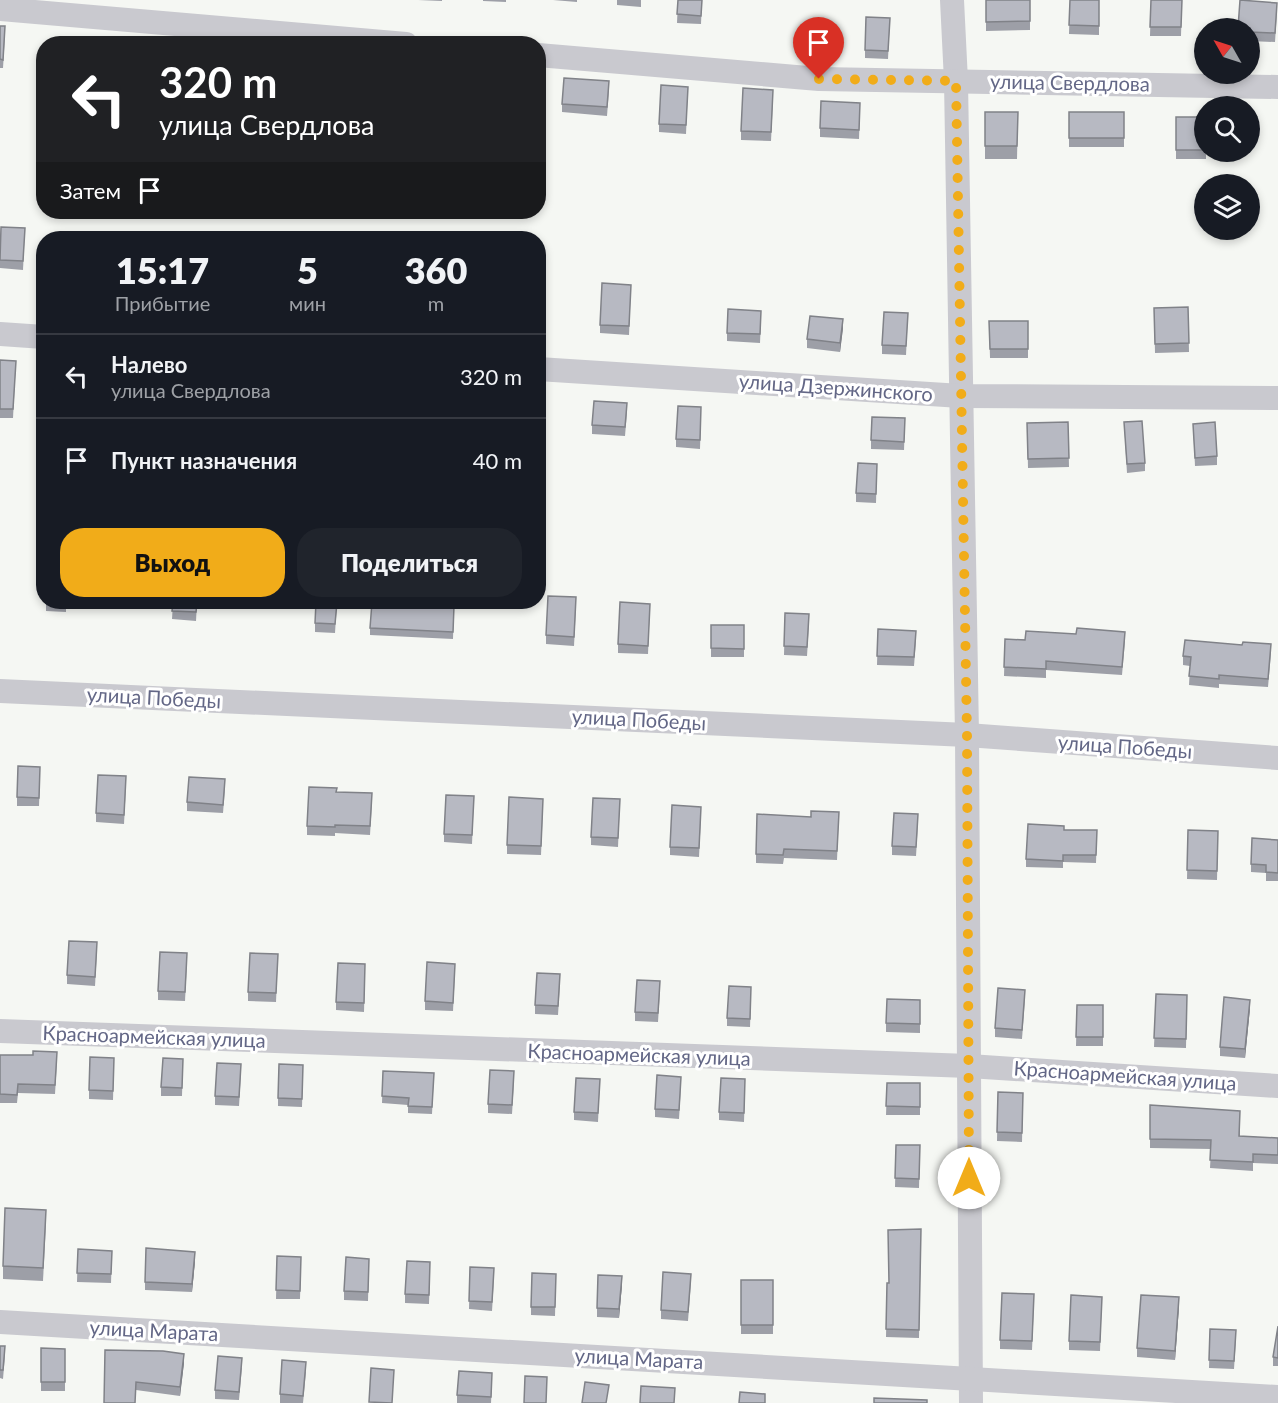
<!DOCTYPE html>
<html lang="ru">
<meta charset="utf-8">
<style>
body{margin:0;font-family:Lato,sans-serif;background:#20242c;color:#f1f3f6;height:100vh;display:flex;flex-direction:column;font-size:22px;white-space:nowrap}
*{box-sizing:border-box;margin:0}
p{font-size:20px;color:#9ea1a6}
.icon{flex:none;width:33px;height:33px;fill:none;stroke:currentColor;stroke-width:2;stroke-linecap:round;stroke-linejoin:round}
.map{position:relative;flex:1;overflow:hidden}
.sheet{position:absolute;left:36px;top:231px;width:510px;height:378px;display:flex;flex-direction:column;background:#171b24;border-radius:24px;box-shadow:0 3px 9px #0003}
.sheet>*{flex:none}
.guide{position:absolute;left:36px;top:36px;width:510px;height:183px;border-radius:24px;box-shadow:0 3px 9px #0003;background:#202124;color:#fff;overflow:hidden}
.needle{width:39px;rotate:309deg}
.controls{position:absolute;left:1194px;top:18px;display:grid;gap:12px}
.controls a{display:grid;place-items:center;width:66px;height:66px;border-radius:50%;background:#171b24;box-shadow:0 3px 9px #0003;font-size:30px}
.pin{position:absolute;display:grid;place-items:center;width:51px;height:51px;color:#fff;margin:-62px -26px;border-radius:50% 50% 50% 0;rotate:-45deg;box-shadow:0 0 6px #0007}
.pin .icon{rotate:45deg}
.me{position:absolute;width:66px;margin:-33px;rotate:0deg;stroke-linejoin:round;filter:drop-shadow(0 0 4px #0008)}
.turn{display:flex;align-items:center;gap:21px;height:126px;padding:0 24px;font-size:27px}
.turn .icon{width:78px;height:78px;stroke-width:2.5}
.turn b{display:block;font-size:42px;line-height:51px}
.then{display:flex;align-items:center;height:57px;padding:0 24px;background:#0003;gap:12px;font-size:22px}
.eta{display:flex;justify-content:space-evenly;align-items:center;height:102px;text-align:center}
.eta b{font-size:36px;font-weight:800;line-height:42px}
.primary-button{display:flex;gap:12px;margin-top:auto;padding:12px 24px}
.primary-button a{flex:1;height:69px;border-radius:24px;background:#f1ac19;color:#111;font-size:24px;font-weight:800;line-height:69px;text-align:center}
.primary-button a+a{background:#20242c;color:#f1f3f6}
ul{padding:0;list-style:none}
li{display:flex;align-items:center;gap:18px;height:84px;padding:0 24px;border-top:2px solid #363941}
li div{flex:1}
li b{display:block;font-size:22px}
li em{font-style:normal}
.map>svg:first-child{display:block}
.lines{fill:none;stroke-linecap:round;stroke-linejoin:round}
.minor{stroke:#c9c9cf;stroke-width:24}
.wall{fill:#9d9fa7}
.shaded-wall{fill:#808288}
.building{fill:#b7b9c2;stroke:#808288;stroke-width:1.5}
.route{stroke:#f1ac19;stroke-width:10;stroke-dasharray:0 18}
.labels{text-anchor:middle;stroke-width:6;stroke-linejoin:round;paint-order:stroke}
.street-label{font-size:20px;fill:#636786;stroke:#fff}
</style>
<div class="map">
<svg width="1278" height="1403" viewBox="0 0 1278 1403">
<rect width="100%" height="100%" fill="#f5f7f3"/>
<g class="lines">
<g class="minor">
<polyline points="952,0 956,81 967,735 971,1403"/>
<polyline points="0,9 406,44"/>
<polyline points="538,55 819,79 1278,87"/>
<polyline points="0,334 44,337"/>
<polyline points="538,369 961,396 1278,398"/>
<polyline points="0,691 967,735 1278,758"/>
<polyline points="0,1031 969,1066 1278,1086"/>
<polyline points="0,1322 1278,1397"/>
</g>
</g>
<g class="wall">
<polygon points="418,0 442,0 442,1"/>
<polygon points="483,0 506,0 506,2 483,1"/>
<polygon points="553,0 577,0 577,2"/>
<polygon points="617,0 641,0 641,7 617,5"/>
<polygon points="678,0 702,0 701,24 677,23"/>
<polygon points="986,0 1030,0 1030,30 986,31"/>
<polygon points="1070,0 1099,0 1099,35 1069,34"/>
<polygon points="1151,0 1182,0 1181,36 1150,36"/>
<polygon points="1277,12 1275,42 1250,41 1250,28"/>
<polygon points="890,18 888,59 865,58 865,50"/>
<polygon points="0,26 5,35 3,68 0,68"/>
<polygon points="44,46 44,88 39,88 39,79"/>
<polygon points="688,87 686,134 659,132 659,124"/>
<polygon points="609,90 607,116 562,112 562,104"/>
<polygon points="773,99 771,141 741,140 741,131"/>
<polygon points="860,111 859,139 820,137 820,128"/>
<polygon points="985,112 1018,112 1017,159 985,159"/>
<rect x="1069" y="112" width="55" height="35"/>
<polygon points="1176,117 1204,117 1204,152 1206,152 1206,159 1176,159"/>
<polygon points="25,228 23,270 0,268 0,256"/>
<polygon points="631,285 629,335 600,333 600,325"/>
<polygon points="1188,307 1189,352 1155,353 1154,308"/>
<polygon points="908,313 906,355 882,354 882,345"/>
<polygon points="761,320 760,343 727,341 727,333"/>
<polygon points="989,321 1028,321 1028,358 990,358"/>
<polygon points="843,328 840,352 807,348 807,339"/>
<polygon points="0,360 16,361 13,418 0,418"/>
<polygon points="627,412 625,436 592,434 592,425"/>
<polygon points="701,415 700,449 676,447 676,439"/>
<polygon points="905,418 904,450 871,449 871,440"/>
<polygon points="1068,422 1069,467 1028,468 1027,423"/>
<polygon points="1124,422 1145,463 1145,471 1127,473"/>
<polygon points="1193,424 1217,456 1217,465 1195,466"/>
<polygon points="877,464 876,503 856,502 856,493"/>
<polygon points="46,602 66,602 66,612 46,611"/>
<polygon points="173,602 197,602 196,621 172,619"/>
<polygon points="337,602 335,633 315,632 315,623"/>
<polygon points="650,604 648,654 618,653 618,644"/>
<polygon points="454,606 453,639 370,635 370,628 436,608"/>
<polygon points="576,606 574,646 546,644 546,635"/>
<polygon points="785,613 809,623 807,656 784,655"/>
<rect x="711" y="625" width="33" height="32"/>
<polygon points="878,629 916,640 914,666 877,665"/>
<polygon points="1005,639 1125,641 1122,675 1046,670 1046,678 1004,676"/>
<polygon points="1271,653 1268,687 1219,684 1219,688 1189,685 1190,666 1183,665 1183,656"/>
<polygon points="40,776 39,806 17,806 17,797"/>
<polygon points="126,785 124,824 96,822 96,813"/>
<polygon points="225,788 223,813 187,811 187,802"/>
<polygon points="336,792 372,802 370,835 335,833 335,836 307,835 307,826"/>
<polygon points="474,796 472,844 444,842 444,834"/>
<polygon points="620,799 618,847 591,845 591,837"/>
<polygon points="543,808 541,855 507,854 507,845"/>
<polygon points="839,812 837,860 784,858 783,864 756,863 756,854 811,817"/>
<polygon points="701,816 699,857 670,855 670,847"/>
<polygon points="918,822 916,856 892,855 892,846"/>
<polygon points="1064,830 1097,830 1096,863 1063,862 1063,868 1026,867 1026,859"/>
<polygon points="1188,830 1218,831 1217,880 1187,879"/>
<polygon points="1278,840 1278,881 1266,881 1266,873 1251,872 1251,864"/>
<polygon points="97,951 95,986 67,984 67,975"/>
<polygon points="278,954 276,1002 248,1001 248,992"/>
<polygon points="187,962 185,1001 158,1000 158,991"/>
<polygon points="455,972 453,1011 425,1010 425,1001"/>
<polygon points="365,973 364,1012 336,1010 336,1002"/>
<polygon points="560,983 558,1015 535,1014 535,1005"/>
<polygon points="660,990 658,1022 635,1021 635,1012"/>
<polygon points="1156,994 1187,995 1186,1048 1154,1047"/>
<polygon points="751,995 750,1027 727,1026 727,1018"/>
<polygon points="1025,998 1022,1039 995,1037 995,1028"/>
<polygon points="920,1000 920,1033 886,1032 886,1023"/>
<polygon points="1077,1005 1103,1005 1103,1046 1076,1046"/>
<polygon points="1250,1008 1245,1058 1220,1056 1220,1047"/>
<polygon points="0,1055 57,1061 55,1094 18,1093 17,1103 0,1103"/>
<polygon points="114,1058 113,1100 89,1099 89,1090"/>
<polygon points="183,1059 182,1096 161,1096 161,1087"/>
<polygon points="303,1065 302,1107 278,1106 278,1098"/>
<polygon points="383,1071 434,1073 432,1114 408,1113 408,1105 382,1103"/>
<polygon points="241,1073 239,1106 215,1105 215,1096"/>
<polygon points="600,1079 598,1122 574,1120 574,1112"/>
<polygon points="514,1080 512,1114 488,1113 488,1104"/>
<polygon points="887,1083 920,1083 920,1115 886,1115"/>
<polygon points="681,1085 679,1119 655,1117 655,1109"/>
<polygon points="745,1088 744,1122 719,1120 719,1112"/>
<polygon points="998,1092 1023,1093 1022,1142 997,1141"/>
<polygon points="1150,1105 1240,1119 1240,1136 1278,1138 1278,1164 1253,1163 1253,1171 1210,1168 1211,1149 1150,1148"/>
<polygon points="896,1145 920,1145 919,1188 895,1187"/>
<polygon points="46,1223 43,1281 3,1279 3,1266"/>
<polygon points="921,1229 919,1338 886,1337 887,1283 889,1283"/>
<polygon points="78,1249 112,1251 111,1283 77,1282"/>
<polygon points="277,1256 301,1266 300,1299 276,1299"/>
<polygon points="369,1259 368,1301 344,1300 344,1291"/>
<polygon points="195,1261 192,1292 145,1290 145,1282"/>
<polygon points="470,1267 494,1277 492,1311 469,1309"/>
<polygon points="430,1271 429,1304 405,1303 405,1294"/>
<polygon points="556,1274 555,1316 531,1315 531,1307"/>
<rect x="741" y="1280" width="32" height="54"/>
<polygon points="691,1282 688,1321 661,1319 661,1310"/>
<polygon points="622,1285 619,1318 597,1317 597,1308"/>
<polygon points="1102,1297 1100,1351 1069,1350 1069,1341"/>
<polygon points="1034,1303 1032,1350 1000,1349 1000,1340"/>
<polygon points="1179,1306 1175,1360 1137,1357 1137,1348"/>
<polygon points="1278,1326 1278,1366 1273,1366 1273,1357"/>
<polygon points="1210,1329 1236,1339 1234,1369 1209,1368"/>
<polygon points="0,1346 5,1355 3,1379 0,1378"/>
<polygon points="41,1348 65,1349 65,1391 41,1391"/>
<polygon points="105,1350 184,1363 180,1396 136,1390"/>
<polygon points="242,1367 239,1400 215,1399 215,1390"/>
<polygon points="306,1371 303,1403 280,1403 280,1394"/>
<polygon points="492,1382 491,1403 457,1403 457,1395"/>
</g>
<g class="shaded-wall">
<polygon points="843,319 843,328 840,352 840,343"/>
<polygon points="1250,1000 1250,1008 1245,1058 1245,1049"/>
<polygon points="195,1252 195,1261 192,1292 192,1284"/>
<polygon points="622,1276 622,1285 619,1318 619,1309"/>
<polygon points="1179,1297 1179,1306 1175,1360 1175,1351"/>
<polygon points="184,1354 184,1363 180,1396 180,1387"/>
</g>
<g class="building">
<polygon points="678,0 702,0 701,16 677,14"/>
<polygon points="986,0 1030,0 1030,21 986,22"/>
<polygon points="1070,0 1099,0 1099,26 1069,25"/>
<polygon points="1151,0 1182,0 1181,27 1150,27"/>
<polygon points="1240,0 1277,3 1275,33 1250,32 1250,28 1238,28"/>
<polygon points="866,17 890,18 888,51 865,50"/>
<polygon points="0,26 5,26 3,60 0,59"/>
<polygon points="42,46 44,46 44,79 39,79"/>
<polygon points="564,78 609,81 607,107 562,104"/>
<polygon points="661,85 688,87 686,125 659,124"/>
<polygon points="743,88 773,90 771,132 741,131"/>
<polygon points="821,101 860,103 859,130 820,128"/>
<polygon points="985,112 1018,112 1017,146 985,146"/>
<rect x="1069" y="112" width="55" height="26"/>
<rect x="1176" y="117" width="28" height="33"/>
<polygon points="1,227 25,228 23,261 0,260"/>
<polygon points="602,283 631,285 629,326 600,325"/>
<polygon points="1188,307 1189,343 1155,344 1154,308"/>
<polygon points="728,309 761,311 760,334 727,333"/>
<polygon points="884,312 908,313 906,346 882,345"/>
<polygon points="810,316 843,319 840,343 807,339"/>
<polygon points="989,321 1028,321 1028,349 990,349"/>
<polygon points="0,360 16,361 13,409 0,409"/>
<polygon points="594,401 627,403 625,427 592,425"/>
<polygon points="678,406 701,407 700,440 676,439"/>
<polygon points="872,417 905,418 904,442 871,440"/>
<polygon points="1142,421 1145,463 1127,464 1124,422"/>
<polygon points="1068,422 1069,458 1028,459 1027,423"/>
<polygon points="1215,422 1217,456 1195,458 1193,424"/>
<polygon points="858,463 877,464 876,494 856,493"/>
<polygon points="548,596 576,597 574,637 546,635"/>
<polygon points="46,602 66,602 66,604 46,603"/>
<polygon points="173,602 197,602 196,612 172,611"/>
<polygon points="316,602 337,602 335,624 315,623"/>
<polygon points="372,602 436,608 436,605 454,606 453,632 370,628"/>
<polygon points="620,602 650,604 648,646 618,644"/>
<polygon points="785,613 809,614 807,647 784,646"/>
<polygon points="711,625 744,625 744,649 711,648"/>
<polygon points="1077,628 1125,632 1122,667 1046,661 1046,669 1004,667 1005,639 1025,640 1026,631 1076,634"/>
<polygon points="878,629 916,631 914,657 877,656"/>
<polygon points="1185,640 1242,645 1243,642 1271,644 1268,679 1219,675 1219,679 1189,676 1191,657 1183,656"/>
<polygon points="18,766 40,767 39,798 17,797"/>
<polygon points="98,775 126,776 124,815 96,813"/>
<polygon points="189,777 225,779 223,805 187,802"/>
<polygon points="309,787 337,788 336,792 372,793 370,826 335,825 335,827 307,826"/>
<polygon points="446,795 474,796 472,835 444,834"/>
<polygon points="509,797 543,799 541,846 507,845"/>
<polygon points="593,798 620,799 618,838 591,837"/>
<polygon points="672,805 701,807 699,848 670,847"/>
<polygon points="811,811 839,812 837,851 784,849 783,855 756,854 757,814 811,817"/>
<polygon points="894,813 918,814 916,847 892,846"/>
<polygon points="1028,824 1064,826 1064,830 1097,830 1096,855 1063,855 1063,861 1026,859"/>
<polygon points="1188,830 1218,831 1217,871 1187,870"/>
<polygon points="1252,838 1278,840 1278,873 1266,872 1266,865 1251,864"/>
<polygon points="69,941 97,942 95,977 67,975"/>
<polygon points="160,952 187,953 185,992 158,991"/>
<polygon points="250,953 278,954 276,993 248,992"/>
<polygon points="427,962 455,964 453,1003 425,1001"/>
<polygon points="338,963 365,964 364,1003 336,1002"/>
<polygon points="537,973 560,974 558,1006 535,1005"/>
<polygon points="637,980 660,981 658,1013 635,1012"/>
<polygon points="729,986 751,987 750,1019 727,1018"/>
<polygon points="998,988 1025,990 1022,1030 995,1028"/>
<polygon points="1156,994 1187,995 1186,1039 1154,1038"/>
<polygon points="1224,997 1250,1000 1245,1049 1220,1047"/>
<polygon points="887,999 920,1000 920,1024 886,1023"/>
<polygon points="1077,1005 1103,1005 1103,1037 1076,1037"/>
<polygon points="33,1051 57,1052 55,1085 18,1084 17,1095 0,1094 0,1055 33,1055"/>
<polygon points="90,1057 114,1058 113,1091 89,1090"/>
<polygon points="163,1058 183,1059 182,1088 161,1087"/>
<polygon points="217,1063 241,1064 239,1097 215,1096"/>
<polygon points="279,1064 303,1065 302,1099 278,1098"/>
<polygon points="490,1070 514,1071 512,1105 488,1104"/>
<polygon points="383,1071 434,1073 432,1107 408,1106 409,1098 382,1096"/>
<polygon points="657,1075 681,1077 679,1110 655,1109"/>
<polygon points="576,1078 600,1079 598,1113 574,1112"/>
<polygon points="721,1078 745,1079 744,1113 719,1112"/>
<polygon points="887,1083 920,1083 920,1107 886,1106"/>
<polygon points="998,1092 1023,1093 1022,1133 997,1132"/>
<polygon points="1150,1105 1240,1111 1239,1136 1278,1138 1278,1155 1253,1154 1253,1162 1210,1160 1211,1140 1150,1139"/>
<polygon points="896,1145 920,1145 919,1179 895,1178"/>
<polygon points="5,1208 46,1210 43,1268 3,1266"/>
<polygon points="921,1229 919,1330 886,1329 887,1283 889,1283 888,1230"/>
<polygon points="146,1248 195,1252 192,1284 145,1282"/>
<polygon points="78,1249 112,1251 111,1274 77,1273"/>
<polygon points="277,1256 301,1257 300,1291 276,1290"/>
<polygon points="346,1257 369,1259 368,1292 344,1291"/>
<polygon points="407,1261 430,1262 429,1295 405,1294"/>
<polygon points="470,1267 494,1268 492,1302 469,1301"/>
<polygon points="663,1272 691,1274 688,1312 661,1310"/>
<polygon points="532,1273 556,1274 555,1307 531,1307"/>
<polygon points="598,1275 622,1276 619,1309 597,1308"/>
<rect x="741" y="1280" width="32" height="45"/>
<polygon points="1002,1293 1034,1294 1032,1341 1000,1340"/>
<polygon points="1071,1295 1102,1297 1100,1342 1069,1341"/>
<polygon points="1141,1295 1179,1297 1175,1351 1137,1348"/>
<polygon points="1278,1326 1278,1358 1273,1357"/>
<polygon points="1210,1329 1236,1330 1234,1361 1209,1360"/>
<polygon points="0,1346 5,1346 3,1370 0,1370"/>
<polygon points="41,1348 65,1349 65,1382 41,1382"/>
<polygon points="105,1350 163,1351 184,1354 180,1387 136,1382 135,1403 104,1403"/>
<polygon points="218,1356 242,1358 239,1392 215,1390"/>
<polygon points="282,1360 306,1362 303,1396 280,1394"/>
<polygon points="371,1368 394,1370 392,1403 369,1402"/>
<polygon points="459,1371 492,1373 491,1397 457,1395"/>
<polygon points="525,1376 547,1377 546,1403 524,1403"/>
<polygon points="585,1382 609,1385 606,1403 582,1403"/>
<polygon points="641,1386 675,1388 674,1403 640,1403"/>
<polygon points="740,1392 765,1394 765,1403 739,1403"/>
<polygon points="874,1398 927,1400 927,1403 874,1403"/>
</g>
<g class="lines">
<polyline class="route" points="819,79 956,81 967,735 969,1178"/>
</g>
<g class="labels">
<g class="street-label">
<text transform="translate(1070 83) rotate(1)" y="7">улица Свердлова</text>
<text transform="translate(836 388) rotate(4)" y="7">улица Дзержинского</text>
<text transform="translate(154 698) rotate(3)" y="7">улица Победы</text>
<text transform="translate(639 720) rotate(3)" y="7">улица Победы</text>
<text transform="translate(1125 747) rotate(4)" y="7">улица Победы</text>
<text transform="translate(154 1037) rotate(2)" y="7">Красноармейская улица</text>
<text transform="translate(639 1055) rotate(2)" y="7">Красноармейская улица</text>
<text transform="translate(1125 1076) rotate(4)" y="7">Красноармейская улица</text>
<text transform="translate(154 1331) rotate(3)" y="7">улица Марата</text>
<text transform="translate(639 1359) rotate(3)" y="7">улица Марата</text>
</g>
</g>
</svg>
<div class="controls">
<a><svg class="needle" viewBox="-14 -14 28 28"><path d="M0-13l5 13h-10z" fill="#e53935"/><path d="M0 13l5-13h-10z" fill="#9ea1a6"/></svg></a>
<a><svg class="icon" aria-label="search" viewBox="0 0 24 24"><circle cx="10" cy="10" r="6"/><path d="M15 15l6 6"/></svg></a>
<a><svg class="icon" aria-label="layers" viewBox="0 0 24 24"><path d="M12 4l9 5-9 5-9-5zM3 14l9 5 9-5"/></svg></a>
</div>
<div class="pin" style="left:819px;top:79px;background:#d93025"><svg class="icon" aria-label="arrive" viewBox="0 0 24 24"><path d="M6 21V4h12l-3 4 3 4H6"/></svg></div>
<svg class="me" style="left:969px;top:1178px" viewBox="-20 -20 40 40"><circle r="19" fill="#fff"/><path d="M0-13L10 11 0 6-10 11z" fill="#f1ac19"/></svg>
<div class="guide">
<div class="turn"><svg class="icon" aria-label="left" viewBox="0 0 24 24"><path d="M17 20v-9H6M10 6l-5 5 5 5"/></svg><div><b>320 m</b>улица Свердлова</div></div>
<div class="then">Затем<svg class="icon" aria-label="arrive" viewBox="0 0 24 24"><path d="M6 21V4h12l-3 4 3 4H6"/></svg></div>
</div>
<section class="sheet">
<div class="eta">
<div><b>15:17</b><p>Прибытие</p></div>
<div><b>5</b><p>мин</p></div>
<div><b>360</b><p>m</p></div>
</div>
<ul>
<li><svg class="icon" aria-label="left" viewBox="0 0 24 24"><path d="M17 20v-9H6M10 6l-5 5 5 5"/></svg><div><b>Налево</b><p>улица Свердлова</p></div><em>320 m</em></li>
<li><svg class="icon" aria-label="arrive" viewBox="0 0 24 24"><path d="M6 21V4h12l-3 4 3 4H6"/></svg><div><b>Пункт назначения</b></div><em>40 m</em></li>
</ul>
<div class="primary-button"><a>Выход</a><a>Поделиться</a></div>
</section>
</div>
